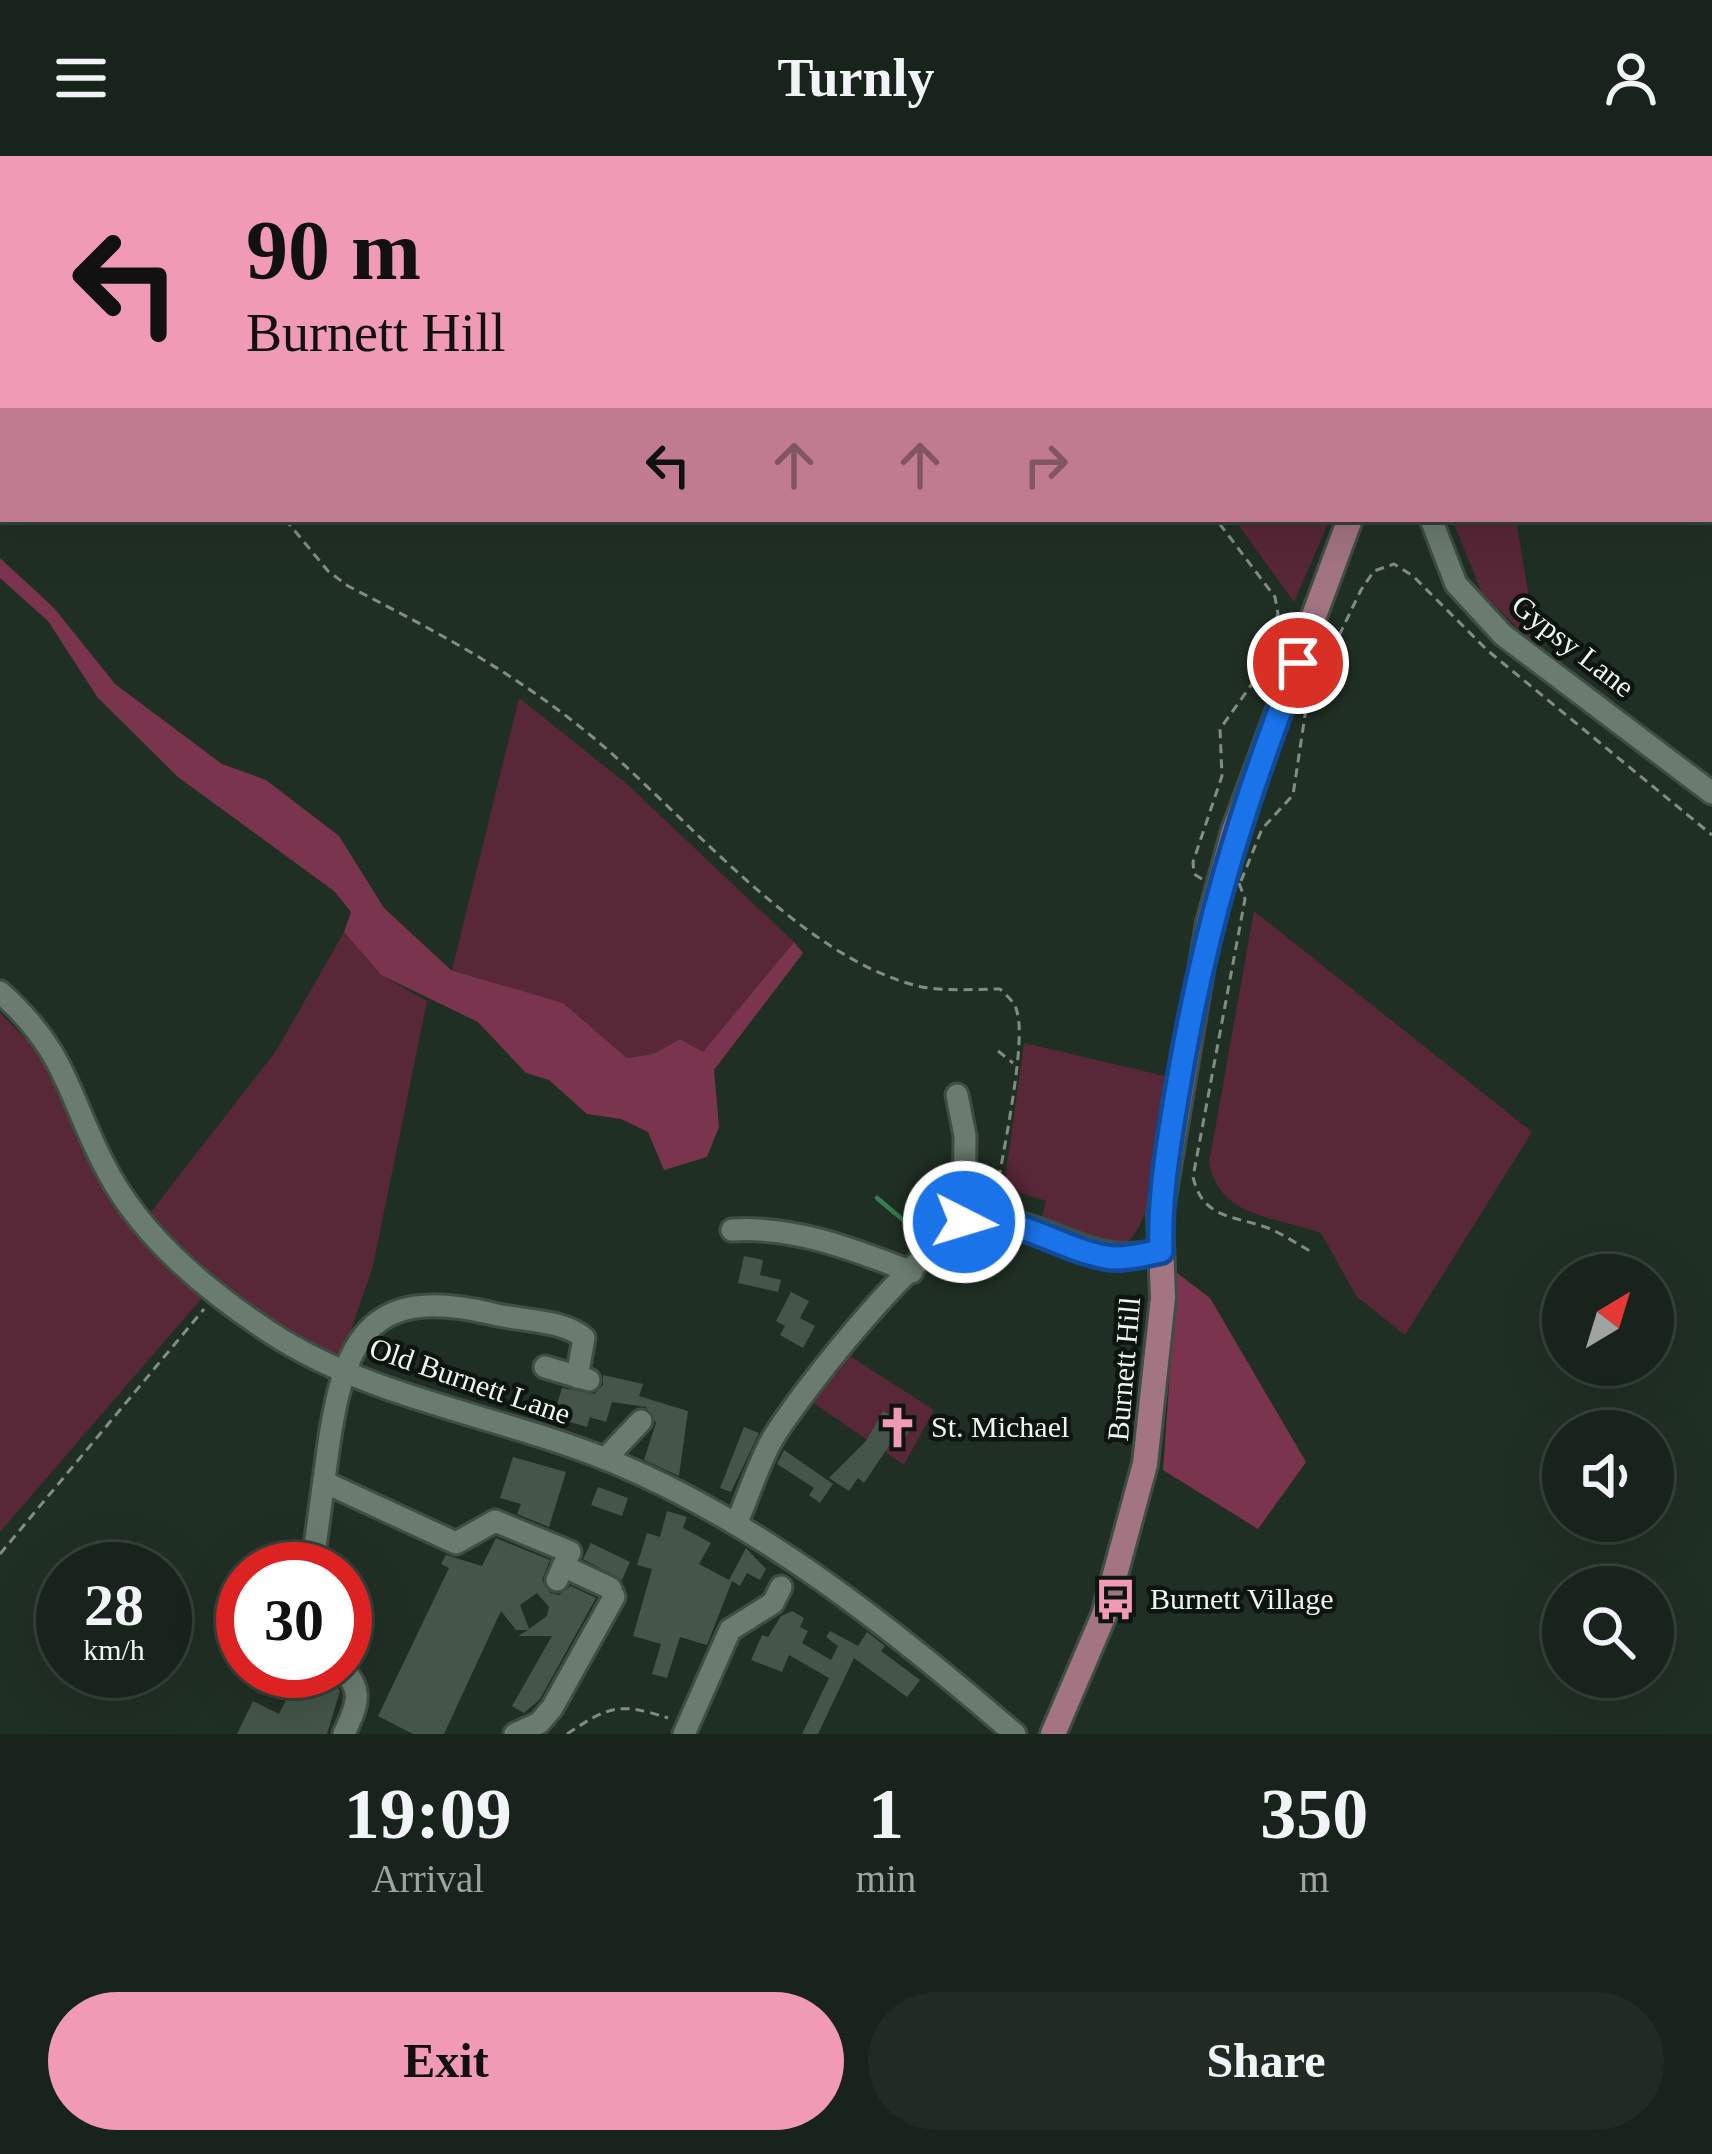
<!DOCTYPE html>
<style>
body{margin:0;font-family:"Times New Roman",serif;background:#212b24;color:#f1f3f6;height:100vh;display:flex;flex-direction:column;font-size:45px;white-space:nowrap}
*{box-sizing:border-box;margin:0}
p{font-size:39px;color:#9fa4a3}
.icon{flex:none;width:66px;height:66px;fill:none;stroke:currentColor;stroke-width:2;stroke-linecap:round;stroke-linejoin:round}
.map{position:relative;height:1578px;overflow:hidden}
.drawer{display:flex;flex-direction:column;background:#18231b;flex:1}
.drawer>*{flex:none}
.banner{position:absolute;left:0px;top:0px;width:1713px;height:366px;box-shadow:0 12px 48px #0002,0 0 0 3px #36403a;background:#f09ab5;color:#111;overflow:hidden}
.needle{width:78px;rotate:38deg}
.tools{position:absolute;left:1542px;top:1098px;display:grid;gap:24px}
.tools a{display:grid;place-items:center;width:132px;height:132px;border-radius:50%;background:#18231b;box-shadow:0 12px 48px #0002,0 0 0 3px #36403a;font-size:60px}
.speed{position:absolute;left:36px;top:1386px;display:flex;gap:24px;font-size:60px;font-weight:700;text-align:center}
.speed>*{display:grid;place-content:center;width:156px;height:156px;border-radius:50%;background:#18231b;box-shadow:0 12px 48px #0002,0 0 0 3px #36403a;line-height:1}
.speed small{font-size:30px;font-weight:400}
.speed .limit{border:18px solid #d22;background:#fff;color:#111}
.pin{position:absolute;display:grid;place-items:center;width:102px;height:102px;color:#fff;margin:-51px;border:6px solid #fff;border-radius:50%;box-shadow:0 3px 12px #0007}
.me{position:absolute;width:132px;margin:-66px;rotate:95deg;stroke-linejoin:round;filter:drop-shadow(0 0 9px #0008)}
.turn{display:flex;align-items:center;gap:42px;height:252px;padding:0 48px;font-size:54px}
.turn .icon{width:156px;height:156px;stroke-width:2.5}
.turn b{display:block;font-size:84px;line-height:102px}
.lanes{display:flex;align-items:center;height:114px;padding:0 48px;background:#0003;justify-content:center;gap:60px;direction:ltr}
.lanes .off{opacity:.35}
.eta{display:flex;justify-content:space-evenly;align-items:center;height:204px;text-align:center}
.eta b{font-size:72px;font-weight:800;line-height:84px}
.button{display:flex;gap:24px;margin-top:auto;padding:24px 48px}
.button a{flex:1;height:138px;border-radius:72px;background:#f09ab5;color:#111;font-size:48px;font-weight:800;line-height:138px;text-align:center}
.button a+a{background:#212b24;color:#f1f3f6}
header{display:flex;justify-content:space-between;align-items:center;height:156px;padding:0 48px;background:#18231b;font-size:54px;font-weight:800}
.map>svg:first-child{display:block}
.green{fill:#582738}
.forest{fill:#7b344e}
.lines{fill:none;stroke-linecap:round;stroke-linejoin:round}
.stream{stroke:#367e50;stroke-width:4.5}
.building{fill:#455549;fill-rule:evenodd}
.minor-casing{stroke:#404d43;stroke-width:27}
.major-casing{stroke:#404d43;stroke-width:30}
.path{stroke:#818d84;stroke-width:3;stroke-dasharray:9 6;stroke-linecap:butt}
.minor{stroke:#6a7b6f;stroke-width:21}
.major{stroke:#a37482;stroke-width:24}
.route-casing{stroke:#114b97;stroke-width:30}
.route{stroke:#1a73e8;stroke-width:21}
.labels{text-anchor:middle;stroke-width:9;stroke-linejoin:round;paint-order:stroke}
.street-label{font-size:30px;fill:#edf6ef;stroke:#0e1510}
.poi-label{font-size:30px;fill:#edf6ef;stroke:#0e1510;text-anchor:start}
</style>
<header><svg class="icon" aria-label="menu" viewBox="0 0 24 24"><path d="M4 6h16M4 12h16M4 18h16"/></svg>Turnly<svg class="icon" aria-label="person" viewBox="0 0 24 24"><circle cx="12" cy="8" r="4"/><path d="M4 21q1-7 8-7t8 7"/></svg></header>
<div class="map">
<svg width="1712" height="1578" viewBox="0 0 1712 1578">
<rect width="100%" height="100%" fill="#202f24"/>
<g class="green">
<polygon points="934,0 1406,0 937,3"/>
<polygon points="1234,363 1330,363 1294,446"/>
<polygon points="1452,363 1516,363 1537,491 1482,437"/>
<polygon points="519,542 628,629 794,786 703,897 680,883 653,898 627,902 563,847 452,814"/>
<path d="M1254 755 1532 976 1405 1179 1356 1140 1321 1077C1274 1060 1220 1062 1209 1007Z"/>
<path d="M344 776 381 819 427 845 373 1110 341 1203C270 1165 197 1123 150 1057L276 895Z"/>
<polygon points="0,857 41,898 110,1042 201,1143 0,1376"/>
<path d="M1024 887 1169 921C1163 956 1157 1093 1112 1092 1090 1092 1061 1075 1040 1068L1046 1045 1004 1031Z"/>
<polygon points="845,1197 934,1254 904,1309 809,1244"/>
</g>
<g class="forest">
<polygon points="0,402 54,452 115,528 222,608 266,624 339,680 384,752 451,814 563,847 627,902 653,898 680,883 703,896 794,786 803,797 714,914 719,971 707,1001 664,1014 648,976 621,963 587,958 549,924 526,917 478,866 381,819 344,776 351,756 334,735 178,621 98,542 48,465 0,422"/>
<polygon points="1177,1117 1210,1142 1306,1306 1258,1373 1163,1314"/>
</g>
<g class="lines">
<g class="stream">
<polyline points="877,1042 928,1085"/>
<polyline points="942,1098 954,1102"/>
</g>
</g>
<g class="building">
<polygon points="744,1100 763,1104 760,1119 781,1124 778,1136 738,1127"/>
<polygon points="791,1136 809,1145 800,1162 815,1170 803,1192 780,1179 785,1170 776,1165"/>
<polygon points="603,1219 643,1228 639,1240 688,1255 679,1320 644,1304 656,1267 646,1251 612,1246 606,1266 590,1261 587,1271 553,1261 562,1232 594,1238 603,1229"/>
<polygon points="883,1255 911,1272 901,1289 893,1284 864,1327 858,1322 849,1335 829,1322 866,1285"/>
<polygon points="744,1271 759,1277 731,1336 720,1332"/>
<polygon points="784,1294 833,1328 820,1347 809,1339 814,1332 777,1308"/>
<polygon points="513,1301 566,1316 549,1371 517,1358 521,1348 500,1342"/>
<polygon points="598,1331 628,1342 622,1360 591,1349"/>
<polygon points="667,1355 687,1361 683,1372 711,1387 699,1408 729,1424 746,1392 766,1413 760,1424 747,1417 740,1430 732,1425 707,1489 680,1481 667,1522 652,1518 661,1488 633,1480 652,1413 637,1409 647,1377 660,1381"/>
<path d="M496 1382 550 1404 542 1424 550 1437 559 1439 571 1430 596 1442 540 1543 524 1557 512 1550 552 1480H518L528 1474H516L501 1455 444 1578H413L378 1560 449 1412 441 1408 446 1399 482 1410ZM537 1437 549 1451 547 1460 529 1473 520 1449Z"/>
<polygon points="591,1387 630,1406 622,1424 583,1403"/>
<polygon points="792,1455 804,1462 800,1471 808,1475 802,1487 831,1504 838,1490 826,1481 830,1475 858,1490 867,1476 885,1490 881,1495 920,1524 907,1541 854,1502 818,1578 802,1578 829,1522 789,1499 782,1516 751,1504 762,1479 768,1481 781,1460"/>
<polygon points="301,1515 332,1524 340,1535 327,1578 237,1578 253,1545 279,1558"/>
</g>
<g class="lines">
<defs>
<g id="minor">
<polyline points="1431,363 1456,428 1503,479 1712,637"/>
<path d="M0 836C71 899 68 945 110 1020 146 1085 210 1137 271 1177 372 1243 501 1260 611 1305 761 1367 892 1472 1015 1578"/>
<polyline points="957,939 965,980 964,1066"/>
<path d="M732 1074C795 1070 855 1094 912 1116"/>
<polyline points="545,1211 589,1224"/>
<polyline points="605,1303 641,1265"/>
<polyline points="324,1326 456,1387 495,1365 570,1396 557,1424"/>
<path d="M737 1366C749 1339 758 1308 773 1282 801 1236 935 1064 985 1063 1054 1063 1082 1112 1161 1095"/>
<path d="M312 1413C317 1373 323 1334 328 1294 343 1187 367 1128 489 1157 518 1165 563 1163 584 1182L577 1221"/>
<path d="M344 1515C365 1536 355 1553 344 1578"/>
<polyline points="515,1578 539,1567 552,1552 614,1441 610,1432 563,1410"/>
<polyline points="684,1578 730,1474 773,1447 781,1431"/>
</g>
<g id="major">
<polyline points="1430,3 1431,0"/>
<polyline points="1053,1578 1104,1459 1145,1308 1163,1142 1160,1059 1209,767 1234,675 1350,363"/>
</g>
</defs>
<use href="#minor" class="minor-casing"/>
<use href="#major" class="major-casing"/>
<g class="path">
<polyline points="77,0 77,3"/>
<polyline points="920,0 924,3"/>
<path d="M285 363 328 415 348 430C439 477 516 517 595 583 686 660 802 802 918 830 943 836 974 833 1000 833 1007 840 1015 846 1017 856 1027 887 1001 1006 995 1044"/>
<polyline points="1202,723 1194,718 1193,706 1222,620 1220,573 1259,518 1278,458 1275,441 1216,363"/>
<polyline points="1241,725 1262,673 1293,639 1307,546 1361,434 1374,415 1394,408 1413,420 1487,494 1712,679"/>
<path d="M1239 727 1245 743 1193 1021C1203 1063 1232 1059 1268 1072 1283 1078 1297 1088 1312 1096"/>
<polyline points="998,895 1013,907"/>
<polyline points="0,1398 204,1153"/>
<path d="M567 1578C609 1550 619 1546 668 1562"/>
</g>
<use href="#minor" class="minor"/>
<use href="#major" class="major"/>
</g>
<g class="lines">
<defs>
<path id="route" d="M964 1066C1020 1057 1061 1096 1113 1102 1129 1103 1146 1098 1161 1095 1159 1040 1169 985 1178 931 1204 775 1241 653 1298 507"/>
</defs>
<use href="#route" class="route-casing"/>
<use href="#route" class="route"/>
</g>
<defs>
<symbol id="church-bare" viewBox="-9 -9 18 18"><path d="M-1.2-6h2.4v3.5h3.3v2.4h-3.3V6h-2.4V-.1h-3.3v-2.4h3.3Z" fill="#f09ab5" stroke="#0e1510" stroke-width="2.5" paint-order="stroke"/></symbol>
<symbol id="bus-bare" viewBox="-9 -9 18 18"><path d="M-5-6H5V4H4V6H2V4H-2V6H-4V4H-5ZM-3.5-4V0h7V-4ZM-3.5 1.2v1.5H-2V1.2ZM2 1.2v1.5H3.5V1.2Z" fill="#f09ab5" stroke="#0e1510" stroke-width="2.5" paint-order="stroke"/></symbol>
</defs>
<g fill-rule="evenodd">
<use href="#church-bare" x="868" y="1242" width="59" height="59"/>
<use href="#bus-bare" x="1086" y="1414" width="59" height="59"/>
</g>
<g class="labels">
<g class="street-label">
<text transform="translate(1573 490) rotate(38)" y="10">Gypsy Lane</text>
<text transform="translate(1124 1213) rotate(-85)" y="10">Burnett Hill</text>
<text transform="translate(470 1225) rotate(19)" y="10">Old Burnett Lane</text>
</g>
<g class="poi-label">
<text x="931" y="1281">St. Michael</text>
<text x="1150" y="1453">Burnett Village</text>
</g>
</g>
</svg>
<div class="tools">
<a><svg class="needle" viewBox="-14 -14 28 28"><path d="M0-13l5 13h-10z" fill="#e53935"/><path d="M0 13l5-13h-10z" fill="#9fa4a3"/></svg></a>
<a><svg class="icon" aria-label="sound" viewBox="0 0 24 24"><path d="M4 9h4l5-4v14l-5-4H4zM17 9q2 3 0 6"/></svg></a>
<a><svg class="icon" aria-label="search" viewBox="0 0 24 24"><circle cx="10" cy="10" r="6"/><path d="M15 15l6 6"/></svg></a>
</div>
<div class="speed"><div>28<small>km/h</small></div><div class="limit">30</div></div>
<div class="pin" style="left:1298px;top:507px;background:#d93025"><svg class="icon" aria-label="arrive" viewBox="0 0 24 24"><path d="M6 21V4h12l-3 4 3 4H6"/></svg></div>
<svg class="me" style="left:964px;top:1066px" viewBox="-20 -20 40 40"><circle r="17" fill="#1a73e8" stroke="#fff" stroke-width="3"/><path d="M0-11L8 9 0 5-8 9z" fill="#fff"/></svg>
<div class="banner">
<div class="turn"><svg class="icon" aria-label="left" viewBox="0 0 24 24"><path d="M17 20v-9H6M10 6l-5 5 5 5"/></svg><div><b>90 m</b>Burnett Hill</div></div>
<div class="lanes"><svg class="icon" aria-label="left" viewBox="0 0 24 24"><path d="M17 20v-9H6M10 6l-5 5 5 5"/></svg><svg class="icon off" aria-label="ahead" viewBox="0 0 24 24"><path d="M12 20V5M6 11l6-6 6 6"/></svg><svg class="icon off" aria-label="ahead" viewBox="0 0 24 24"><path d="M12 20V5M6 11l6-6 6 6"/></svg><svg class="icon off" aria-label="right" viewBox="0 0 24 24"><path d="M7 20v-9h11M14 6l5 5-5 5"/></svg></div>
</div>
</div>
<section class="drawer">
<div class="eta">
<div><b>19:09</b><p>Arrival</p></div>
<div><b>1</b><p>min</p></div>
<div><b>350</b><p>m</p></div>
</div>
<div class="button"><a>Exit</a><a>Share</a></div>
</section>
